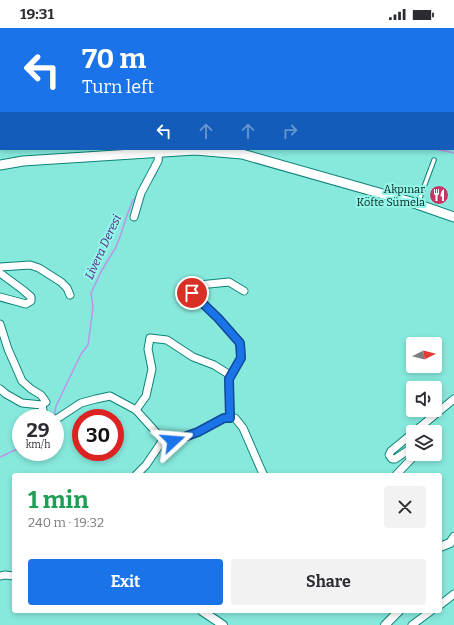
<!DOCTYPE html>
<meta charset="utf-8">
<style>
body{margin:0;font-family:Bitter,serif;background:#f2f2f3;color:#2b2b33;height:100vh;display:flex;flex-direction:column;font-size:15px;white-space:nowrap}
*{box-sizing:border-box;margin:0}
p{font-size:13px;color:#7c7c81}
.icon{flex:none;width:22px;height:22px;fill:none;stroke:currentColor;stroke-width:2;stroke-linecap:round;stroke-linejoin:round}
.map{position:relative;flex:1;overflow:hidden}
.sheet{position:absolute;left:12px;top:445px;width:430px;height:140px;display:flex;flex-direction:column;background:#fff;border-radius:4px;box-shadow:0 2px 6px #0003}
.sheet>*{flex:none}
.top-card{position:absolute;left:0px;top:0px;width:454px;height:122px;box-shadow:0 2px 6px #0003;background:#1a73e8;color:#fff;overflow:hidden}
.needle{width:26px;rotate:84deg}
.buttons{position:absolute;left:406px;top:309px;display:grid;gap:8px}
.buttons a{display:grid;place-items:center;width:36px;height:36px;border-radius:4px;background:#fff;box-shadow:0 2px 6px #0003;font-size:20px}
.speed{position:absolute;left:12px;top:381px;display:flex;gap:8px;font-size:20px;font-weight:700;text-align:center}
.speed>*{display:grid;place-content:center;width:52px;height:52px;border-radius:50%;background:#fff;box-shadow:0 2px 6px #0003;line-height:1}
.speed small{font-size:10px;font-weight:400}
.speed .limit{border:6px solid #d22;background:#fff;color:#111}
.pin{position:absolute;display:grid;place-items:center;width:34px;height:34px;color:#fff;margin:-17px;border:2px solid #fff;border-radius:50%;box-shadow:0 1px 4px #0007}
.me{position:absolute;width:44px;margin:-22px;rotate:71deg;stroke-linejoin:round;filter:drop-shadow(0 0 3px #0008)}
.turn{display:flex;align-items:center;gap:14px;height:84px;padding:0 16px;font-size:18px}
.turn .icon{width:52px;height:52px;stroke-width:2.5}
.turn b{display:block;font-size:28px;line-height:34px}
.lanes{display:flex;align-items:center;height:38px;padding:0 16px;background:#0003;justify-content:center;gap:20px;direction:ltr}
.lanes .off{opacity:.35}
.round{display:grid;place-items:center;flex:none;width:42px;height:42px;border-radius:4px;background:#f2f2f3}
.overview{display:flex;align-items:center;justify-content:space-between;height:68px;padding:0 16px}
h1{font-size:24px;font-weight:700;line-height:30px;color:#1e9e55}
.cta{display:flex;gap:8px;margin-top:auto;padding:8px 16px}
.cta a{flex:1;height:46px;border-radius:4px;background:#1a73e8;color:#fff;font-size:16px;font-weight:700;line-height:46px;text-align:center}
.cta a+a{background:#f2f2f3;color:#2b2b33}
.status{display:flex;justify-content:space-between;align-items:center;height:28px;padding:0 20px;background:#fff;direction:ltr}
.status svg{height:11px;fill:currentColor}
.map>svg:first-child{display:block}
.lines{fill:none;stroke-linecap:round;stroke-linejoin:round}
.stream{stroke:#bc94ea;stroke-width:1.5}
.service-casing{stroke:#0b8379;stroke-width:5.5}
.minor-casing{stroke:#0b8379;stroke-width:9}
.tertiary-casing{stroke:#0b8379;stroke-width:10}
.secondary-casing{stroke:#0b8379;stroke-width:11}
.service{stroke:#fff;stroke-width:3.5}
.minor{stroke:#fff;stroke-width:7}
.tertiary{stroke:#fff;stroke-width:8}
.secondary{stroke:#fff;stroke-width:9}
.route-casing{stroke:#114b97;stroke-width:10}
.route{stroke:#1a73e8;stroke-width:7}
.labels{text-anchor:middle;stroke-width:4;stroke-linejoin:round;paint-order:stroke}
.poi-label{font-size:11px;fill:#01211d;stroke:#94f6e9;text-anchor:end}
.water-label{font-size:12px;font-style:italic;fill:#551d82;stroke:#94f6e9}
</style>
<div class="status"><b>19:31</b><svg viewBox="0 0 49 12"><path d="M0 12V9h3v3zM5 12V6h3v6zM10 12V3h3v9zM15 12V0h3v12zM26 1h20v11H26zM47 4h2v5h-2z"/></svg></div>
<div class="map">
<svg width="454" height="597" viewBox="0 0 454 597">
<rect width="100%" height="100%" fill="#87e9dc"/>
<g class="lines">
<g class="stream">
<polyline points="0,34 1,33"/>
<polyline points="436,121 454,125"/>
<polyline points="151,152 155,148 158,140"/>
<polyline points="54,389 56,378 81,326 88,317 93,279 91,265 102,242 116,219 121,206 126,190 133,172 137,169"/>
<polyline points="0,429 15,422 21,420"/>
</g>
<defs>
<g id="service">
<polyline points="453,113 454,113"/>
<polyline points="418,175 434,132"/>
</g>
<g id="minor">
<polyline points="214,0 215,1"/>
<polyline points="453,86 454,86"/>
<polyline points="134,189 141,165 158,133 159,124"/>
<polyline points="0,239 30,237 39,240 61,254 67,260 70,267"/>
<polyline points="0,245 23,262 31,269 31,273 26,276 0,269"/>
<polyline points="0,296 8,321 22,353 31,361 41,367 46,374 42,377 22,375 6,366 0,361"/>
<polyline points="42,377 44,388 48,390"/>
<polyline points="136,382 146,368 152,341 148,321 150,310 167,312 193,329 214,337 230,347"/>
<polyline points="230,390 229,351 241,330 240,315 218,290 192,265 194,260 199,257 229,254 244,263"/>
<polyline points="55,392 81,375 96,371 110,368 136,382 163,412 146,437 136,447"/>
<polyline points="414,404 454,371"/>
<polyline points="413,405 391,423 389,427 392,431 395,431 413,419"/>
<polyline points="163,412 173,413 198,404 224,390 235,390 243,400 263,446 264,447"/>
<polyline points="396,447 416,426"/>
<polyline points="0,548 5,547 14,548"/>
<polyline points="440,577 454,566"/>
<polyline points="412,597 431,583"/>
</g>
<g id="tertiary">
<polyline points="440,519 450,515 454,509"/>
<polyline points="202,583 223,597"/>
<polyline points="385,597 399,583"/>
</g>
<polyline id="secondary" points="0,137 23,133 195,122 242,126 411,174 454,189"/>
</defs>
<use href="#service" class="service-casing"/>
<use href="#minor" class="minor-casing"/>
<use href="#tertiary" class="tertiary-casing"/>
<use href="#secondary" class="secondary-casing"/>
<use href="#service" class="service"/>
<use href="#minor" class="minor"/>
<use href="#tertiary" class="tertiary"/>
<use href="#secondary" class="secondary"/>
</g>
<g class="lines">
<defs>
<polyline id="route" points="173,413 198,404 224,390 230,390 229,351 241,330 240,315 218,290 192,265"/>
</defs>
<use href="#route" class="route-casing"/>
<use href="#route" class="route"/>
</g>
<defs>
<symbol id="restaurant-disc" viewBox="-11 -11 22 22"><circle r="9.5" fill="#c43666" stroke="#94f6e9"/><path d="M-5-6h1v4h1v-4h1v4h1v-4h1v5L-1.5 .5V6h-2V.5L-5-1ZM5-6V6H3V1.5H1.5Q1.5-4 5-6Z" fill="#fff"/></symbol>
</defs>
<g fill-rule="evenodd">
<use href="#restaurant-disc" x="428" y="156" width="22" height="22"/>
</g>
<g class="labels">
<g class="poi-label">
<text x="425" y="165">Akpınar<tspan x="425" dy="13">Köfte Sümela</tspan></text>
</g>
<g class="water-label">
<text transform="translate(103 219) rotate(-65)" y="4">Livera Deresi</text>
</g>
</g>
</svg>
<div class="buttons">
<a><svg class="needle" viewBox="-14 -14 28 28"><path d="M0-13l5 13h-10z" fill="#e53935"/><path d="M0 13l5-13h-10z" fill="#7c7c81"/></svg></a>
<a><svg class="icon" aria-label="sound" viewBox="0 0 24 24"><path d="M4 9h4l5-4v14l-5-4H4zM17 9q2 3 0 6"/></svg></a>
<a><svg class="icon" aria-label="layers" viewBox="0 0 24 24"><path d="M12 4l9 5-9 5-9-5zM3 14l9 5 9-5"/></svg></a>
</div>
<div class="speed"><div>29<small>km/h</small></div><div class="limit">30</div></div>
<div class="pin" style="left:192px;top:265px;background:#d93025"><svg class="icon" aria-label="arrive" viewBox="0 0 24 24"><path d="M6 21V4h12l-3 4 3 4H6"/></svg></div>
<svg class="me" style="left:173px;top:413px" viewBox="-20 -20 40 40"><path d="M0-17L14 15 0 8-14 15z" fill="#1a73e8" stroke="#fff" stroke-width="4"/></svg>
<div class="top-card">
<div class="turn"><svg class="icon" aria-label="left" viewBox="0 0 24 24"><path d="M17 20v-9H6M10 6l-5 5 5 5"/></svg><div><b>70 m</b>Turn left</div></div>
<div class="lanes"><svg class="icon" aria-label="left" viewBox="0 0 24 24"><path d="M17 20v-9H6M10 6l-5 5 5 5"/></svg><svg class="icon off" aria-label="ahead" viewBox="0 0 24 24"><path d="M12 20V5M6 11l6-6 6 6"/></svg><svg class="icon off" aria-label="ahead" viewBox="0 0 24 24"><path d="M12 20V5M6 11l6-6 6 6"/></svg><svg class="icon off" aria-label="right" viewBox="0 0 24 24"><path d="M7 20v-9h11M14 6l5 5-5 5"/></svg></div>
</div>
<section class="sheet">
<div class="overview"><div><h1>1 min</h1><p>240 m · 19:32</p></div><a class="round"><svg class="icon" aria-label="close" viewBox="0 0 24 24"><path d="M6 6l12 12M18 6L6 18"/></svg></a></div>
<div class="cta"><a>Exit</a><a>Share</a></div>
</section>
</div>
